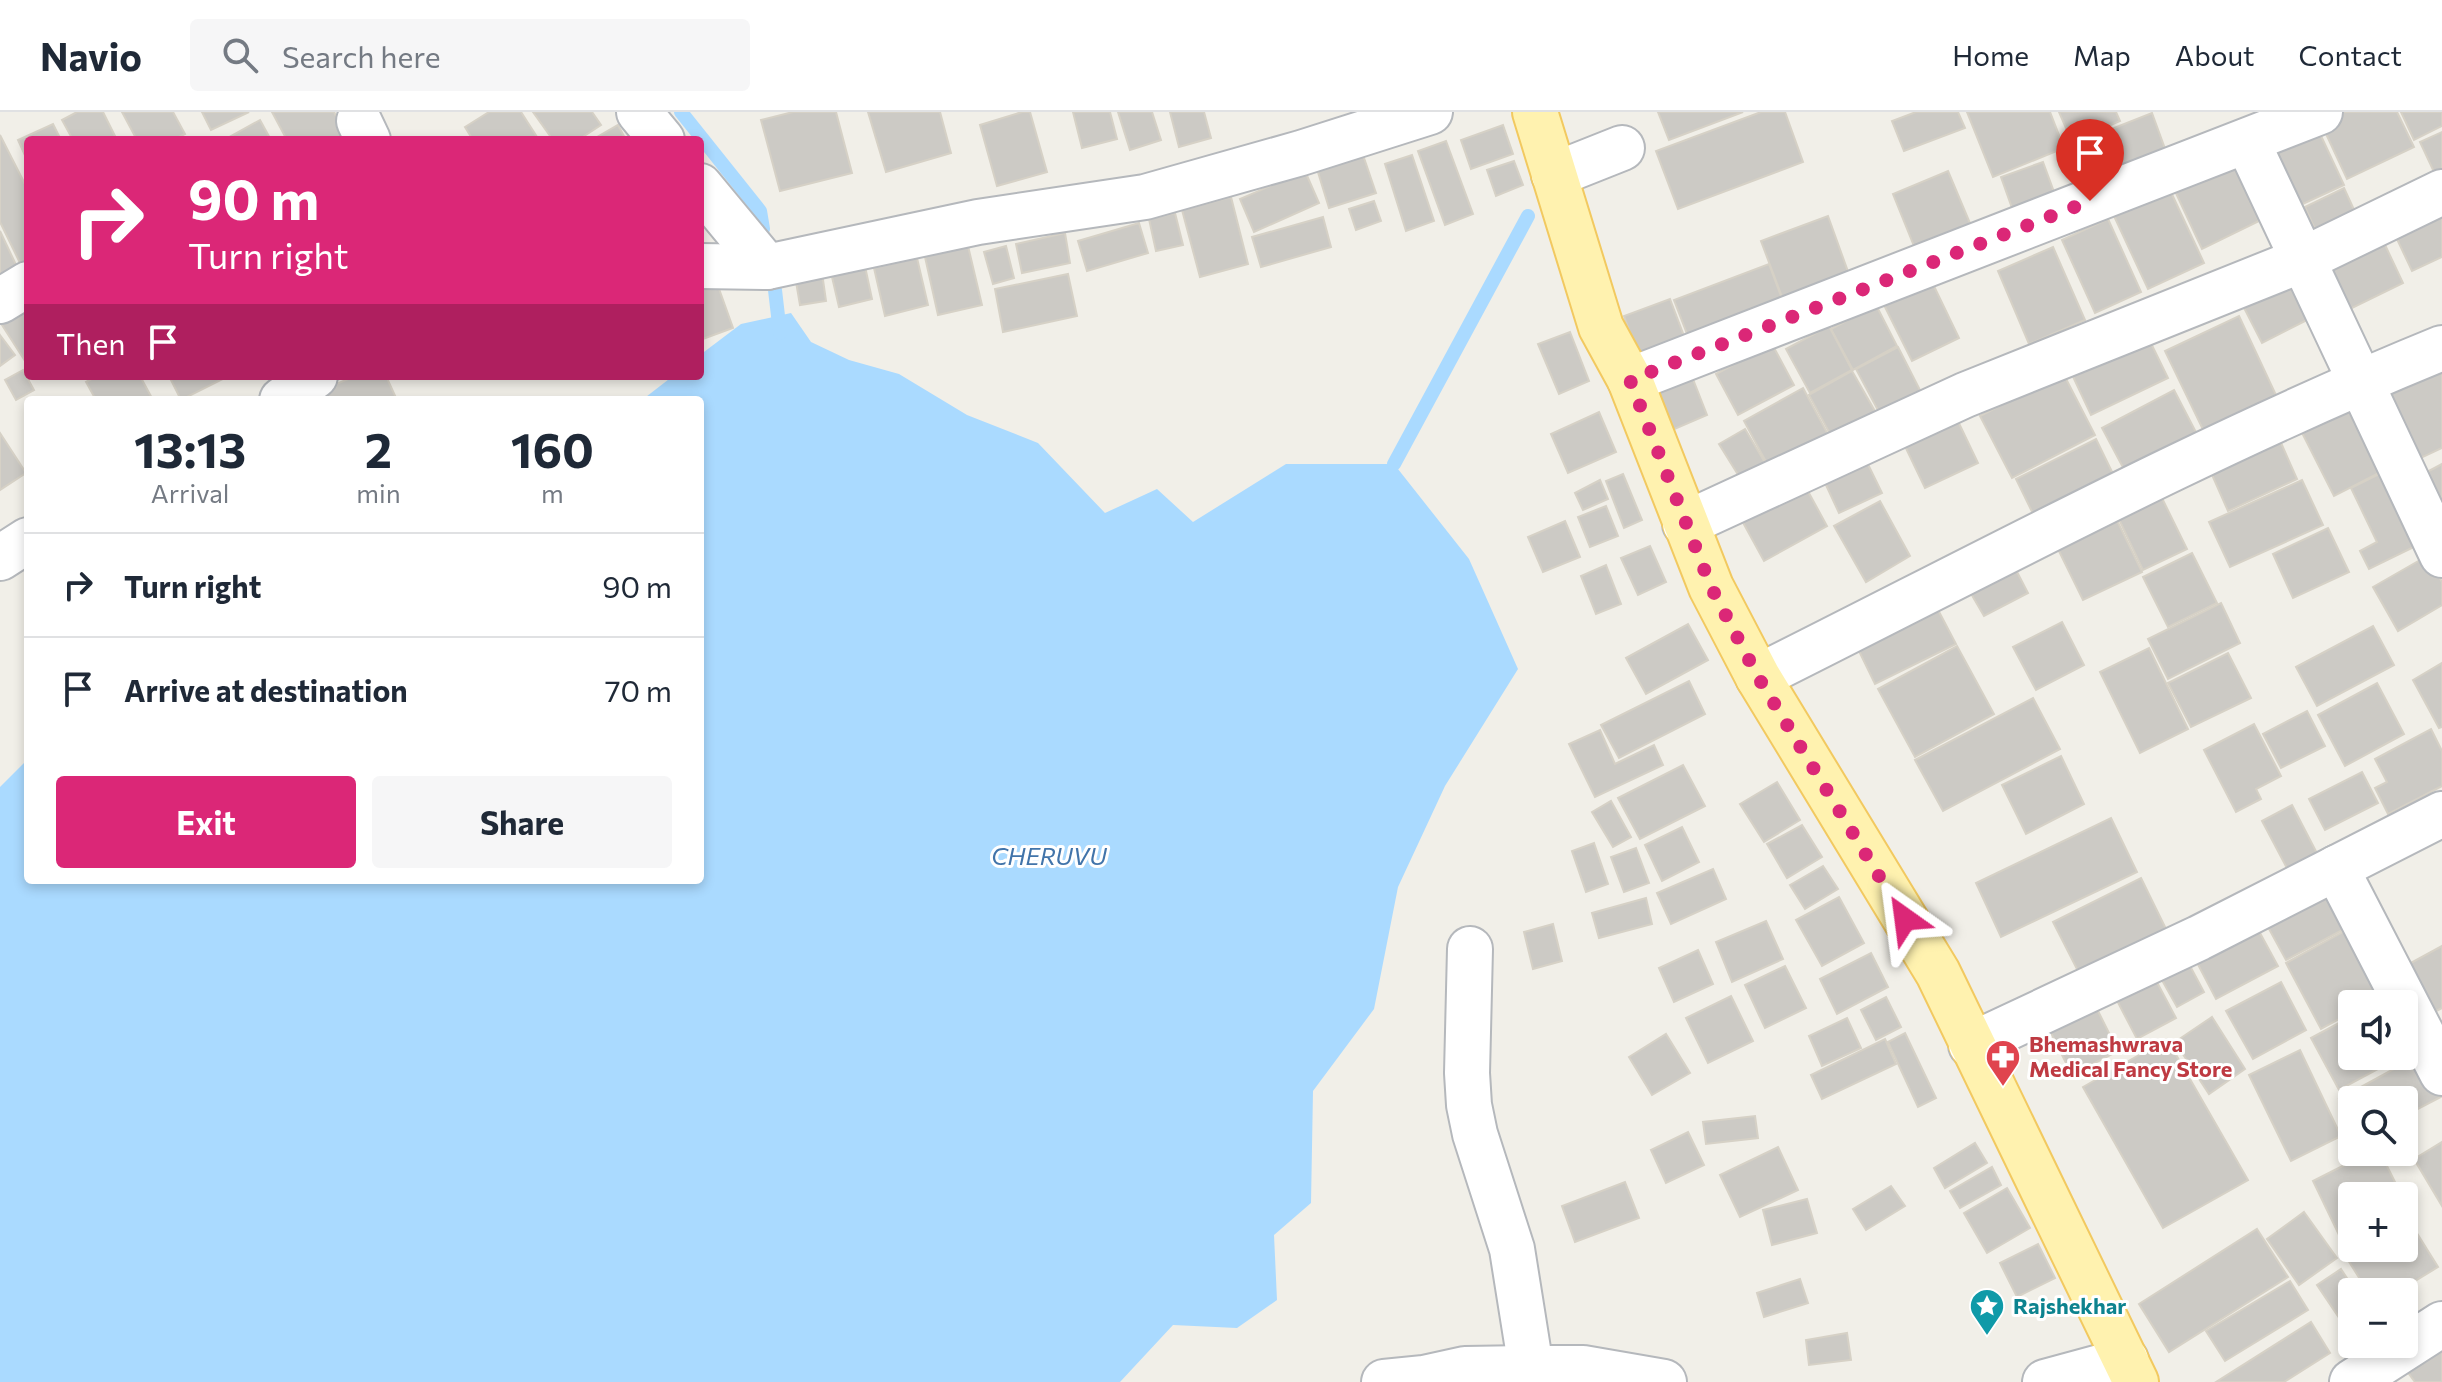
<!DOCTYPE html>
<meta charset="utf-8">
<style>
body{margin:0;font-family:Commissioner,sans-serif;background:#f6f6f7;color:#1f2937;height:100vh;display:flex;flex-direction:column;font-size:30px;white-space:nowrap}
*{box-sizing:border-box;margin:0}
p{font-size:26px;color:#747a83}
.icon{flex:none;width:44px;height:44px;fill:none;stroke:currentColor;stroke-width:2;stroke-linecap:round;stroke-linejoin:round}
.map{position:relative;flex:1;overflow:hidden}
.side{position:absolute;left:24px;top:284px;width:680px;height:488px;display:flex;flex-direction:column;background:#fff;border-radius:8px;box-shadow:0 4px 12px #0003}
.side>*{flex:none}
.top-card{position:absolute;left:24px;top:24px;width:680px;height:244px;border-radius:8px;box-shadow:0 4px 12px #0003;background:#db2777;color:#fff;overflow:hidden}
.controls{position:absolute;left:2338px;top:878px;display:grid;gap:16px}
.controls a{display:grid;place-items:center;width:80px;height:80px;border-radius:8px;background:#fff;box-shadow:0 4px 12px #0003;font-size:40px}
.pin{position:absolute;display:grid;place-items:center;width:68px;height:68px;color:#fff;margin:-82px -34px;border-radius:50% 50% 50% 0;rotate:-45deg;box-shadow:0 0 8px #0007}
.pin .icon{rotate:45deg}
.me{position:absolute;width:88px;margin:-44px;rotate:329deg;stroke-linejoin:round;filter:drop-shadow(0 0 6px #0008)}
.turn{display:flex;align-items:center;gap:28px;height:168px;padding:0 32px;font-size:36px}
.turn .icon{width:104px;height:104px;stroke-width:2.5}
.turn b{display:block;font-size:56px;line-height:68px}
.then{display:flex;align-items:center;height:76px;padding:0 32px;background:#0003;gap:16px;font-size:30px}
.eta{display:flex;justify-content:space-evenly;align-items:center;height:136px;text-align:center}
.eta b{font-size:48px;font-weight:700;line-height:56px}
.primary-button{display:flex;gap:16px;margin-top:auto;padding:16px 32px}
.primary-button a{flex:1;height:92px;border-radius:8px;background:#db2777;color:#fff;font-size:32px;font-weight:700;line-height:92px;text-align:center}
.primary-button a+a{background:#f6f6f7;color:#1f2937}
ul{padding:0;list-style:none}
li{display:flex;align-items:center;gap:24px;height:104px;padding:0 32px;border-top:2px solid #e0e1e3}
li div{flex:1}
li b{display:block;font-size:30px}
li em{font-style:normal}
header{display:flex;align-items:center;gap:48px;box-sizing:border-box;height:112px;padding:0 40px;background:#fff;border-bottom:2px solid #e0e1e3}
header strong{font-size:38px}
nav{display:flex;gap:44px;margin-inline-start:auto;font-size:28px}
.search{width:560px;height:72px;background:#f6f6f7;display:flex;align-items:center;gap:20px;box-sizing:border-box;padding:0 28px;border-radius:8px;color:#747a83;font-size:30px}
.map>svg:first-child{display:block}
.water{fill:#aadaff}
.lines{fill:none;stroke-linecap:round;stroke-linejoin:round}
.stream{stroke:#aadaff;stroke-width:14}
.building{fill:#cccac5;stroke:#d6d1c6;stroke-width:2}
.minor-casing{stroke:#b5b8bc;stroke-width:48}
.major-casing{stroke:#f2c960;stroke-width:48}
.minor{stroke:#fff;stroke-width:44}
.major{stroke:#fff2af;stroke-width:44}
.route{stroke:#db2777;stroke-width:14;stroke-dasharray:0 25.2}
.labels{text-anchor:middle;stroke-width:6;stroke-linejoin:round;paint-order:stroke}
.health-label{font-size:22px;font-weight:bold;fill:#be3a42;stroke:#fff;text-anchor:start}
.culture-label{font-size:22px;font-weight:bold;fill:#0d838f;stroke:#fff;text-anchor:start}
.water-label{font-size:24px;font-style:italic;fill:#4174aa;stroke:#fff}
</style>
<header>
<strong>Navio</strong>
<div class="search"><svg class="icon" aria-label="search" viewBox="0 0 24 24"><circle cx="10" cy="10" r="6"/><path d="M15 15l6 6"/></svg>Search here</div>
<nav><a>Home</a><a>Map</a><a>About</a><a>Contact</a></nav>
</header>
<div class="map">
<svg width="2442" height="1270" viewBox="0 0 2442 1270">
<rect width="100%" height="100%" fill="#f1efe8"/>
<polygon class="water" points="791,201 811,230 849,248 899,262 967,303 1038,331 1105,401 1157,377 1193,410 1286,352 1394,352 1469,447 1518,557 1445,674 1398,775 1374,897 1313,979 1311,1091 1274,1123 1277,1188 1237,1216 1173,1213 1120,1270 0,1270 0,675 28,647 28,768 700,768 700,288 642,288 673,264 700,264 700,243 741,212"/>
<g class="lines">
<g class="stream">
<polyline points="681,0 760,99 763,117"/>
<polyline points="775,178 780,221"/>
<polyline points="1394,352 1528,104"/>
</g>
</g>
<g class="building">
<polygon points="77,0 103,0 117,28 73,28 62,8"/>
<polygon points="122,0 173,0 185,22 173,28 137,28"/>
<polygon points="202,0 249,0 211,18"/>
<polygon points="272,0 334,0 348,28 287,28"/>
<polygon points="489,0 521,0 539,28 473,28 465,15"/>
<polygon points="533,0 592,0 601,13 578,28 553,28"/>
<polygon points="793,0 836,0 852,61 780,79 761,8"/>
<polygon points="868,0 940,0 951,41 886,60"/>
<polygon points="1022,0 1030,0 1047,60 997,74 980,13"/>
<polygon points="1073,0 1110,0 1117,27 1082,36"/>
<polygon points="1118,0 1152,0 1161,28 1130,38"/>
<polygon points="1170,0 1204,0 1211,26 1179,35"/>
<polygon points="1658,0 1743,0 1669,28"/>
<polygon points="1761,0 1785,0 1803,50 1678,97 1656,39"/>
<polygon points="1916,0 1958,0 1965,16 1904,39 1892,9"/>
<polygon points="1967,0 2050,0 2064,36 1993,65"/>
<polygon points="2059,0 2116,0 2120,9 2072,30"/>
<polygon points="2340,0 2397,0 2414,35 2347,67 2320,9"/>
<polygon points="2401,0 2442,0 2442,14 2414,28"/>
<polygon points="2152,1 2168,45 2102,69 2086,27"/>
<polygon points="260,8 271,28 224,28"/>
<polygon points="2315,11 2344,73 2292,97 2263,36"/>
<polygon points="53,12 61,28 28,28 28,50 18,28"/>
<polygon points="618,13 626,28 592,28"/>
<polygon points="1503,13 1513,42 1471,57 1461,28"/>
<polygon points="2442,20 2442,77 2420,30"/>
<polygon points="0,23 28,78 28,150 21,153 0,110"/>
<polygon points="1446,29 1473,102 1445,113 1418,39"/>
<polygon points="1363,43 1376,81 1329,96 1317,57"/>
<polygon points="1412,43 1434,109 1406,119 1385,52"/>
<polygon points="1514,49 1523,73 1496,84 1487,58"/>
<polygon points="2231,49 2259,109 2202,137 2174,77"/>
<polygon points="2043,50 2054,80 2012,96 2001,65"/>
<polygon points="1305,59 1319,91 1254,120 1240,87"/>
<polygon points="1948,59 1972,116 1916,139 1893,82"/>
<polygon points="2344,76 2361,113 2321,131 2305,95"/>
<polygon points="2170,78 2204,151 2148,177 2114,104"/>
<polygon points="1231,85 1248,152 1200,165 1182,98"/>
<polygon points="2442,85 2442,145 2412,159 2389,110"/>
<polygon points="1374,89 1381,109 1356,118 1349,97"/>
<polygon points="1175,101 1183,133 1156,139 1149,107"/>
<polygon points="1828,104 1851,168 1785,193 1761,129"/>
<polygon points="1323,105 1331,135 1261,155 1252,125"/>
<polygon points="2108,107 2141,180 2095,201 2062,128"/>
<polygon points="1139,111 1148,141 1087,159 1078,129"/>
<polygon points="2378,118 2403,171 2348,198 2322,145"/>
<polygon points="0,119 18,157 0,166"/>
<polygon points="1065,121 1070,151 1022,161 1016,132"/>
<polygon points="968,134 982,193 938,203 925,145"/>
<polygon points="1006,134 1014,166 993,172 984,140"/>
<polygon points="2053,135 2085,208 2029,232 1998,159"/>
<polygon points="863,145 872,187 839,195 829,152"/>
<polygon points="917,146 928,193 885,204 874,156"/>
<polygon points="1769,152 1784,192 1689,227 1674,188"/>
<polygon points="821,154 826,189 800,193 794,158"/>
<polygon points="713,160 733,216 700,228 700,164"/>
<polygon points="1068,162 1077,204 1003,220 995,177"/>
<polygon points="2290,166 2309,207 2262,231 2241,190"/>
<polygon points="1932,170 1959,226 1912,249 1884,193"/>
<polygon points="28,184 28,246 25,249 0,210"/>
<polygon points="1670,187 1687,232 1640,249 1624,204"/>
<polygon points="1876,193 1897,234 1853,258 1831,217"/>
<polygon points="2239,204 2282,296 2209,330 2165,239"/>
<polygon points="1829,214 1852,258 1810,281 1786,237"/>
<polygon points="2144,217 2168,266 2091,303 2068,254"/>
<polygon points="1570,220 1589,269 1559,282 1538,232"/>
<polygon points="0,223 15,243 0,254"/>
<polygon points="1772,232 1794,273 1738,303 1716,262"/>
<polygon points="1898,235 1922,282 1881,304 1856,257"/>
<polygon points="2442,243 2442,336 2410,351 2374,276"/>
<polygon points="1689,257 1707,303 1663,322 1644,274"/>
<polygon points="23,258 34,278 16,288 5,268"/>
<polygon points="1852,259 1880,308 1836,333 1809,283"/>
<polygon points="2063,261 2095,323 2012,366 1980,304"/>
<polygon points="97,264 140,264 153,288 96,288 86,270"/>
<polygon points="169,264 227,264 227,265 181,288"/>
<polygon points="355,264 386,264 397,288 324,288 320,279"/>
<polygon points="1803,276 1831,328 1772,361 1744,309"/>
<polygon points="2174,278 2199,326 2127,363 2102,316"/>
<polygon points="2346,283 2385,358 2334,384 2296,309"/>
<polygon points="1599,300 1616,340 1568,361 1551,322"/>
<polygon points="1955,303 1978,351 1925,376 1902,328"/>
<polygon points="1745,317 1770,359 1745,374 1719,332"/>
<polygon points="0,321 26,361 0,378"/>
<polygon points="2278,324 2297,367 2228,399 2209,356"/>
<polygon points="2096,327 2118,372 2038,412 2016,367"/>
<polygon points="1861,338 1882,381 1839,401 1819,358"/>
<polygon points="2442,352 2442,422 2412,368"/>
<polygon points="2385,359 2420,432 2369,457 2360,439 2377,430 2351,376"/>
<polygon points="1623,362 1642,408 1624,416 1606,369"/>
<polygon points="1600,368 1608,387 1583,398 1575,381"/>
<polygon points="2302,368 2323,413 2230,455 2209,410"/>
<polygon points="1804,372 1827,414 1764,449 1741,407"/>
<polygon points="2158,378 2187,437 2143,458 2115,399"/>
<polygon points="1880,389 1910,444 1866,470 1834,414"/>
<polygon points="1606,394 1618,424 1590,435 1578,405"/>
<polygon points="2112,398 2142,460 2083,488 2053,427"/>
<polygon points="1565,409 1580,445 1543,460 1528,425"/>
<polygon points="2328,416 2349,460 2293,486 2273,442"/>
<polygon points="1650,434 1666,470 1638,483 1621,446"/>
<polygon points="2192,441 2217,491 2168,515 2143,465"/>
<polygon points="2427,444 2442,470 2442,493 2398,519 2373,475"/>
<polygon points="1606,453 1621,492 1596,502 1581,464"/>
<polygon points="2015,456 2028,481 1984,504 1970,480"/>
<polygon points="2221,491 2240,531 2168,567 2148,527"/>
<polygon points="1936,494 1956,532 1875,572 1857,535"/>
<polygon points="2062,510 2084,553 2036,578 2013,535"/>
<polygon points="1688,512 1708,548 1646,582 1626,546"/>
<polygon points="2373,514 2394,553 2317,594 2296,555"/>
<polygon points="1957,534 1994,602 1915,645 1878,577"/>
<polygon points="2149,536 2188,617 2140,641 2100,560"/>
<polygon points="2228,541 2251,586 2191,615 2168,571"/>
<polygon points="2442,551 2442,615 2439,616 2413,568"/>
<polygon points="1689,569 1705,602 1619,646 1601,613"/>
<polygon points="2377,571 2404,622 2345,654 2318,603"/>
<polygon points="2033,586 2060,637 1943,699 1915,648"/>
<polygon points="2307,599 2325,634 2281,656 2263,622"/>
<polygon points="2254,612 2281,664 2256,677 2261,687 2236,700 2204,638"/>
<polygon points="2431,617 2442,639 2442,674 2388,702 2375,676 2387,670 2375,647"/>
<polygon points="1600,618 1615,652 1654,633 1663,653 1595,685 1569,632"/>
<polygon points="2061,644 2084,692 2026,722 2002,673"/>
<polygon points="1683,653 1705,694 1640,727 1618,686"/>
<polygon points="2362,660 2378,691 2325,718 2309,687"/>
<polygon points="1777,670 1800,708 1764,730 1740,692"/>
<polygon points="1611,689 1631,725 1613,735 1592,700"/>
<polygon points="2292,693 2320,747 2290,762 2262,709"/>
<polygon points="2111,706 2137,760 2001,825 1976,771"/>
<polygon points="1802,713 1822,745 1787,766 1767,732"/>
<polygon points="1682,715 1699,750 1662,769 1645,733"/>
<polygon points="1594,731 1608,772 1586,780 1572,739"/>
<polygon points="1636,736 1649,771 1624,780 1611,745"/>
<polygon points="1823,754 1838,777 1805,797 1790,773"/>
<polygon points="1713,757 1726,787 1671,812 1657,781"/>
<polygon points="2141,766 2168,821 2081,865 2053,810"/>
<polygon points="2327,772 2350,814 2286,848 2263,806"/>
<polygon points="1839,785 1864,831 1822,854 1796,808"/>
<polygon points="1646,786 1652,812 1599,826 1592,801"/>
<polygon points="1766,809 1783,847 1732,870 1716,830"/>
<polygon points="2254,810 2278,854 2216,887 2193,843"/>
<polygon points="1553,812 1562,849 1533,857 1524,820"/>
<polygon points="2348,817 2383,883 2368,892 2352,892 2352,900 2321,917 2286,851"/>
<polygon points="2442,834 2442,896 2423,906 2398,858"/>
<polygon points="1698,838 1713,872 1674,890 1659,856"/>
<polygon points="2182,839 2204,880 2177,895 2154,854"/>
<polygon points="1871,841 1888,875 1837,902 1820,867"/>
<polygon points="1785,854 1806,896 1765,916 1745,873"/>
<polygon points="2151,859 2176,906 2137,927 2112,879"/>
<polygon points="2281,870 2306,918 2253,947 2226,899"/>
<polygon points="1731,884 1753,929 1708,951 1686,906"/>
<polygon points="1886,885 1901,915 1876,928 1861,898"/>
<polygon points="2091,885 2118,939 2072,963 2045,909"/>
<polygon points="2352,904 2352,944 2402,944 2339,978 2311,926"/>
<polygon points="2212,905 2245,957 2209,982 2175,930"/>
<polygon points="1847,906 1861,936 1822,954 1809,924"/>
<polygon points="1905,921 1936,986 1918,995 1888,930"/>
<polygon points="1666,922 1690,961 1652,983 1629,945"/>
<polygon points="1885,927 1896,952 1822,987 1811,963"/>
<polygon points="2167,927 2248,1068 2163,1116 2083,975"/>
<polygon points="2300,938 2341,1024 2291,1049 2249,963"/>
<polygon points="2419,943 2441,985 2408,1002 2415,1014 2404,1020 2404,988 2352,988 2352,1011 2339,987"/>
<polygon points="1755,1004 1758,1026 1706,1032 1703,1010"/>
<polygon points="1688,1020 1704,1053 1666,1071 1651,1038"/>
<polygon points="2442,1030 2442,1094 2414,1047"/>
<polygon points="1975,1031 1987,1051 1945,1076 1934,1056"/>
<polygon points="1778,1035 1798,1078 1740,1105 1720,1063"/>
<polygon points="2370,1040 2380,1040 2402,1084 2352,1084 2352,1117 2339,1123 2313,1069"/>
<polygon points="1992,1055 2001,1073 1960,1096 1950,1079"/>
<polygon points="1625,1070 1639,1106 1575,1130 1562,1094"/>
<polygon points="1891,1074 1905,1094 1866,1118 1853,1097"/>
<polygon points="2007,1076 2030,1116 1987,1141 1964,1101"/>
<polygon points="1807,1087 1817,1121 1772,1133 1763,1098"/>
<polygon points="2304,1100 2337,1146 2299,1173 2267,1127"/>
<polygon points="2410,1110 2438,1155 2397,1180 2368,1180 2348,1148 2367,1136 2404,1136 2404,1114"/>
<polygon points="2257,1117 2288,1165 2169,1240 2139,1192"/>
<polygon points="2038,1132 2055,1166 2017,1185 2000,1151"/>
<polygon points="2341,1157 2356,1180 2352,1180 2352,1216 2348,1219 2317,1173"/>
<polygon points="1800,1167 1808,1191 1764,1205 1757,1181"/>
<polygon points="2290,1169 2308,1198 2225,1249 2206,1219"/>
<polygon points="2311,1210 2330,1241 2284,1270 2216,1270"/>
<polygon points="1847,1221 1851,1248 1809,1253 1806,1228"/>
<polygon points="2442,1226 2442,1270 2415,1270 2403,1254"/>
</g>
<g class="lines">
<defs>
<g id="minor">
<polyline points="639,0 662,28"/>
<polyline points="359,9 368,28"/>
<polyline points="2247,29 2442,443"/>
<polyline points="1554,63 1622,36"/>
<polyline points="700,74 767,155"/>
<polyline points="700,154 767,155 978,110 1145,85 1301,41 1430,0"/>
<polyline points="0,189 28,172"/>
<polyline points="1630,268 2320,0"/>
<polyline points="282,288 315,264"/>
<polyline points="1685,412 1965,283 2302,148 2442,80"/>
<polyline points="0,446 28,428"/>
<path d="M1758 565C1984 452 2208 331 2442 236"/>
<polyline points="2336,756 2442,961"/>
<polyline points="1470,837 1467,961 1469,993 1475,1022 1512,1137 1531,1256"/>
<polyline points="1971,933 2199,826 2442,702"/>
<polyline points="1384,1270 1424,1266 1465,1257 1531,1256 1583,1256 1664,1270"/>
<polyline points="2045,1270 2126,1248"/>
<polyline points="2352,1270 2442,1212"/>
</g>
<polyline id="major" points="1535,0 1601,215 1630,268 1711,475 1758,565 1938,861 2136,1270"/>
</defs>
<use href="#minor" class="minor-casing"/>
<use href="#major" class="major-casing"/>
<use href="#minor" class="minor"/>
<use href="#major" class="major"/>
</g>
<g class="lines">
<polyline class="route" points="1905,807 1758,565 1711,475 1630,268 2090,89"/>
</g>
<defs>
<symbol id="pharmacy-pin" viewBox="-11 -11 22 30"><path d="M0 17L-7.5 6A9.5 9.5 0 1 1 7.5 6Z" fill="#e0444e" stroke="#fff"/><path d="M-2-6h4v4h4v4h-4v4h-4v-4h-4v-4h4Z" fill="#fff"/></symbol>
<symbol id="sight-pin" viewBox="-11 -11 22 30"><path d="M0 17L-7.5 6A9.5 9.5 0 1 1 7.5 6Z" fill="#0f9aa8" stroke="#fff"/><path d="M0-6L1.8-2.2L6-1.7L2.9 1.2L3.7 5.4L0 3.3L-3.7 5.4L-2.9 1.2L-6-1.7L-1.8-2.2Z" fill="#fff"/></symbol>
</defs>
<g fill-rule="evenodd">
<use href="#pharmacy-pin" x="1983" y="925" width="40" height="54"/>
<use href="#sight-pin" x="1967" y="1174" width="40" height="54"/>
</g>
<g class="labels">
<g class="health-label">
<text x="2029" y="940">Bhemashwrava<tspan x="2029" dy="25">Medical Fancy Store</tspan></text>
</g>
<g class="culture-label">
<text x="2013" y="1202">Rajshekhar</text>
</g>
<g class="water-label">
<text x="1049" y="753">CHERUVU</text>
</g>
</g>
</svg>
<div class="controls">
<a><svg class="icon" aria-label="sound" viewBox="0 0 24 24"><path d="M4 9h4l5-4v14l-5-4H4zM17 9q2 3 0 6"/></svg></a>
<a><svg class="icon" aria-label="search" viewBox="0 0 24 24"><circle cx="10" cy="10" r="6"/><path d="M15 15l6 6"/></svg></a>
<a>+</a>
<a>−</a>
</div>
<div class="pin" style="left:2090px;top:89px;background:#d93025"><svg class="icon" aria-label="arrive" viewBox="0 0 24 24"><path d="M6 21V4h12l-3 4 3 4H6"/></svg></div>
<svg class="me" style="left:1905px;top:807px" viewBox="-20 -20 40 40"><path d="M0-17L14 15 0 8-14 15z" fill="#db2777" stroke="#fff" stroke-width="4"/></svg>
<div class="top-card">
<div class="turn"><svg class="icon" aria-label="right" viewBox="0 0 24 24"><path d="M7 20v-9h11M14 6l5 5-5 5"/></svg><div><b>90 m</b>Turn right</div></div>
<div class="then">Then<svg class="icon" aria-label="arrive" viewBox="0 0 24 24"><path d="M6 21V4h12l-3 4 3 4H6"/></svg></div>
</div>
<section class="side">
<div class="eta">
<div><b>13:13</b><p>Arrival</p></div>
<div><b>2</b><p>min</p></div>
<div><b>160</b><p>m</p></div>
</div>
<ul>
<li><svg class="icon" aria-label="right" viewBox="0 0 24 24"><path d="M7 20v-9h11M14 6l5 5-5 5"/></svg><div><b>Turn right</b></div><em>90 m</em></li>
<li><svg class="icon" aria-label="arrive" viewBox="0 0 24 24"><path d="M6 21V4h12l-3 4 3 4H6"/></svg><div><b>Arrive at destination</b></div><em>70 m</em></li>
</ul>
<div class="primary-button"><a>Exit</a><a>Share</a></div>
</section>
</div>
